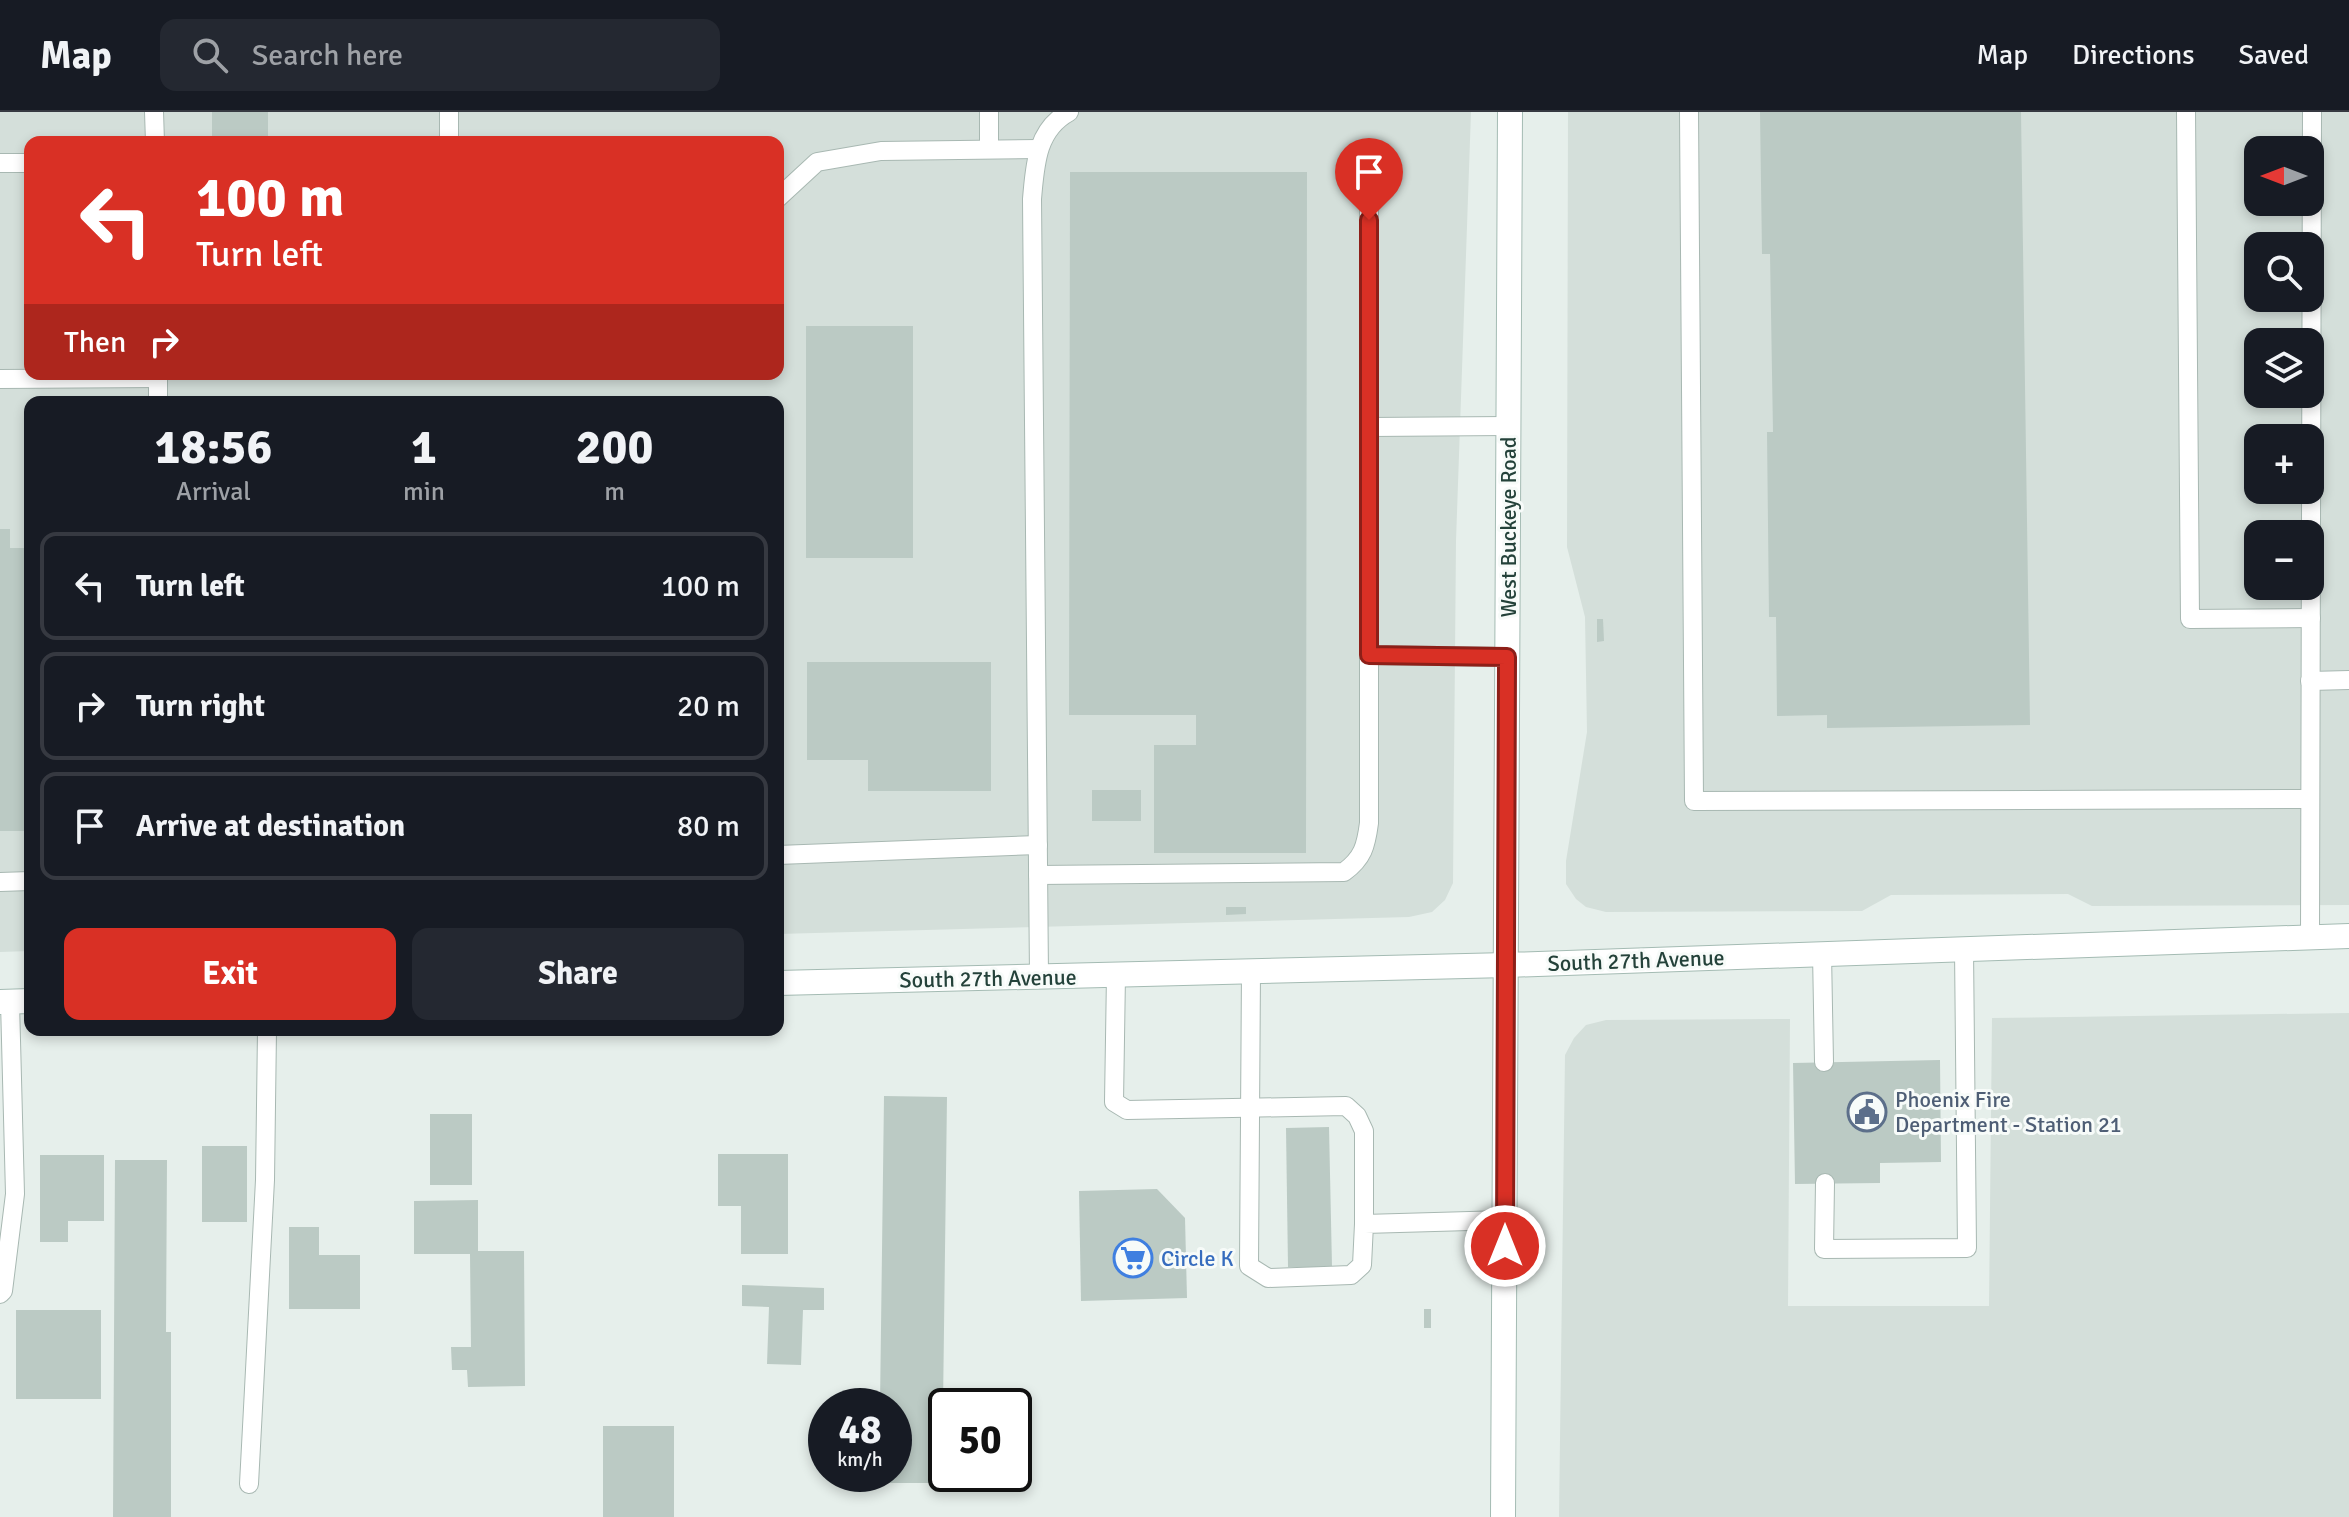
<!DOCTYPE html>
<meta charset="utf-8">
<style>
body{margin:0;font-family:Signika,sans-serif;background:#242831;color:#f1f3f6;height:100vh;display:flex;flex-direction:column;font-size:30px;white-space:nowrap}
*{box-sizing:border-box;margin:0}
p{font-size:26px;color:#9ea1a6}
.icon{flex:none;width:44px;height:44px;fill:none;stroke:currentColor;stroke-width:2;stroke-linecap:round;stroke-linejoin:round}
.map{position:relative;flex:1;overflow:hidden}
.drawer{position:absolute;left:24px;top:284px;width:760px;height:640px;display:flex;flex-direction:column;background:#171b24;border-radius:16px;box-shadow:0 4px 12px #0003}
.drawer>*{flex:none}
.hud{position:absolute;left:24px;top:24px;width:760px;height:244px;border-radius:16px;box-shadow:0 4px 12px #0003;background:#d93025;color:#fff;overflow:hidden}
.needle{width:52px;rotate:270deg}
.controls{position:absolute;left:2244px;top:24px;display:grid;gap:16px}
.controls a{display:grid;place-items:center;width:80px;height:80px;border-radius:16px;background:#171b24;box-shadow:0 4px 12px #0003;font-size:40px}
.speed{position:absolute;left:808px;top:1276px;display:flex;gap:16px;font-size:40px;font-weight:700;text-align:center}
.speed>*{display:grid;place-content:center;width:104px;height:104px;border-radius:50%;background:#171b24;box-shadow:0 4px 12px #0003;line-height:1}
.speed small{font-size:20px;font-weight:400}
.speed .limit{border:4px solid #111;border-radius:12px;background:#fff;color:#111}
.pin{position:absolute;display:grid;place-items:center;width:68px;height:68px;color:#fff;margin:-82px -34px;border-radius:50% 50% 50% 0;rotate:-45deg;box-shadow:0 0 8px #0007}
.pin .icon{rotate:45deg}
.me{position:absolute;width:88px;margin:-44px;rotate:0deg;stroke-linejoin:round;filter:drop-shadow(0 0 6px #0008)}
.turn{display:flex;align-items:center;gap:28px;height:168px;padding:0 40px;font-size:36px}
.turn .icon{width:104px;height:104px;stroke-width:2.5}
.turn b{display:block;font-size:56px;line-height:68px}
.then{display:flex;align-items:center;height:76px;padding:0 40px;background:#0003;gap:16px;font-size:30px}
.eta{display:flex;justify-content:space-evenly;align-items:center;height:136px;text-align:center}
.eta b{font-size:48px;font-weight:700;line-height:56px}
.primary-button{display:flex;gap:16px;margin-top:auto;padding:16px 40px}
.primary-button a{flex:1;height:92px;border-radius:16px;background:#d93025;color:#fff;font-size:32px;font-weight:700;line-height:92px;text-align:center}
.primary-button a+a{background:#242831;color:#f1f3f6}
ul{padding:0;list-style:none}
li{display:flex;align-items:center;gap:24px;height:108px;margin:0 16px 12px;padding:0 24px;border:4px solid #363941;border-radius:16px}
li div{flex:1}
li b{display:block;font-size:30px}
li em{font-style:normal}
header{display:flex;align-items:center;gap:48px;box-sizing:border-box;height:112px;padding:0 40px;background:#171b24;border-bottom:2px solid #363941}
header strong{font-size:38px}
nav{display:flex;gap:44px;margin-inline-start:auto;font-size:28px}
.search{width:560px;height:72px;background:#242831;display:flex;align-items:center;gap:20px;box-sizing:border-box;padding:0 28px;border-radius:16px;color:#9ea1a6;font-size:30px}
.map>svg:first-child{display:block}
.built{fill:#d4dfda;fill-rule:evenodd}
.building{fill:#bbcac4}
.lines{fill:none;stroke-linecap:round;stroke-linejoin:round}
.lane-casing{stroke:#a8b8b2;stroke-width:20}
.secondary-casing{stroke:#a4bbb3;stroke-width:26}
.lane{stroke:#fff;stroke-width:18}
.secondary{stroke:#fff;stroke-width:24}
.route-casing{stroke:#8d1f18;stroke-width:20}
.route{stroke:#d93025;stroke-width:14}
.labels{text-anchor:middle;stroke-width:6;stroke-linejoin:round;paint-order:stroke}
.street-label{font-size:22px;fill:#24423a;stroke:#f7fbf9}
.service-label{font-size:22px;fill:#4e5e75;stroke:#f7fbf9;text-anchor:start}
.shop-label{font-size:22px;fill:#366cbe;stroke:#f7fbf9;text-anchor:start}
</style>
<header>
<strong>Map</strong>
<div class="search"><svg class="icon" aria-label="search" viewBox="0 0 24 24"><circle cx="10" cy="10" r="6"/><path d="M15 15l6 6"/></svg>Search here</div>
<nav><a>Map</a><a>Directions</a><a>Saved</a></nav>
</header>
<div class="map">
<svg width="2349" height="1405" viewBox="0 0 2349 1405">
<rect width="100%" height="100%" fill="#e6efeb"/>
<g class="built">
<path d="M0 0H1471L1456 429 1453 771 1445 788 1432 800 1409 805 778 822V290H30V839L0 840ZM30 30H778V262H30Z"/>
<path d="M1568 0H2349V793L2092 794 2068 782 1891 783 1862 799 1606 800 1586 795 1576 787 1566 772V749L1587 620 1585 505 1567 435ZM2258 38H2310V90H2258ZM2258 134H2310V186H2258ZM2258 230H2310V282H2258ZM2258 326H2310V378H2258ZM2258 422H2310V474H2258Z"/>
<polygon points="2349,901 2349,1405 1559,1405 1565,943 1574,926 1586,913 1606,908 1790,907 1788,1194 1989,1194 1992,906"/>
</g>
<g class="building">
<rect x="212" y="0" width="56" height="30"/>
<polygon points="1760,0 2021,0 2030,613 1827,616 1827,603 1777,604 1776,505 1769,505 1767,320 1773,320 1770,142 1762,142"/>
<polygon points="1070,60 1307,60 1306,741 1154,741 1154,633 1196,633 1196,603 1069,603"/>
<rect x="806" y="214" width="107" height="232"/>
<polygon points="0,417 10,417 10,436 30,436 30,719 0,719"/>
<polygon points="1597,507 1603,507 1604,529 1597,530"/>
<polygon points="807,550 991,550 991,679 868,679 868,648 807,648"/>
<rect x="1092" y="678" width="49" height="31"/>
<polygon points="1226,795 1246,795 1246,802 1226,803"/>
<polygon points="1940,948 1941,1050 1880,1051 1880,1071 1795,1072 1793,951"/>
<polygon points="884,984 947,985 942,1371 880,1371 880,1362 894,1362 894,1294 880,1294"/>
<rect x="430" y="1002" width="42" height="71"/>
<polygon points="1329,1015 1332,1155 1288,1155 1286,1016"/>
<rect x="202" y="1034" width="45" height="76"/>
<polygon points="718,1042 788,1042 788,1142 741,1142 741,1094 718,1094"/>
<polygon points="40,1043 104,1043 104,1109 68,1109 68,1130 40,1130"/>
<polygon points="115,1048 167,1048 166,1220 171,1220 171,1405 113,1405"/>
<polygon points="1157,1077 1185,1106 1187,1186 1081,1189 1079,1079"/>
<polygon points="478,1088 478,1139 524,1139 525,1274 468,1275 467,1258 452,1258 451,1235 471,1235 470,1142 414,1142 414,1089"/>
<polygon points="289,1115 319,1115 319,1143 360,1143 360,1197 289,1197"/>
<polygon points="742,1173 824,1176 824,1198 803,1198 801,1253 767,1252 769,1195 742,1194"/>
<rect x="1424" y="1197" width="7" height="19"/>
<rect x="16" y="1198" width="85" height="89"/>
<rect x="603" y="1314" width="71" height="91"/>
</g>
<g class="lines">
<defs>
<g id="lane">
<polyline points="154,0 155,30"/>
<polyline points="449,0 449,30"/>
<polyline points="989,0 989,37"/>
<polyline points="1689,0 1694,689 2310,687"/>
<polyline points="2186,0 2190,507 2311,506"/>
<polyline points="0,51 30,51"/>
<polyline points="778,86 817,50 881,39 1038,37"/>
<polyline points="158,262 158,290"/>
<polyline points="0,267 158,266"/>
<polyline points="1369,315 1508,314"/>
<polyline points="1369,543 1507,545"/>
<polyline points="2310,569 2349,568"/>
<polyline points="778,743 1038,733"/>
<path d="M1038 763 1344 760C1363 746 1366 734 1369 711V79"/>
<polyline points="0,770 30,769"/>
<polyline points="2310,825 2312,0"/>
<polyline points="1822,841 1824,950"/>
<polyline points="1251,859 1249,1154 1268,1166 1351,1163 1362,1153 1364,1112 1505,1108"/>
<polyline points="1116,863 1114,990 1127,998 1346,994 1357,1004 1364,1019 1364,1112"/>
<path d="M1039 864 1032 87C1035 54 1036 18 1069 0"/>
<polyline points="1825,1071 1824,1137 1967,1136 1964,837"/>
<polyline points="0,1182 3,1179 15,1082 10,890"/>
<polyline points="249,1372 265,1068 267,918"/>
</g>
<g id="secondary">
<polyline points="778,871 1507,853 2349,824"/>
<polyline points="0,890 30,889"/>
<polyline points="1503,1405 1510,0"/>
</g>
</defs>
<use href="#lane" class="lane-casing"/>
<use href="#secondary" class="secondary-casing"/>
<use href="#lane" class="lane"/>
<use href="#secondary" class="secondary"/>
</g>
<g class="lines">
<defs>
<polyline id="route" points="1369,108 1369,543 1507,545 1505,1134"/>
</defs>
<use href="#route" class="route-casing"/>
<use href="#route" class="route"/>
</g>
<defs>
<symbol id="civic-ring" viewBox="-11 -11 22 22"><circle r="9.5" fill="#f7fbf9" stroke="#5c6f8a" stroke-width="1.5"/><path d="M-.6-6.5H3V-4.5H.6V-3L4-1V1h2V6H-6V1h2V-1L-.6-3ZM-1.2 2.5V6h2.4V2.5Z" fill="#5c6f8a"/></symbol>
<symbol id="supermarket-ring" viewBox="-11 -11 22 22"><circle r="9.5" fill="#f7fbf9" stroke="#3f7fe0" stroke-width="1.5"/><path d="M-6-5.5h2.5l.6 2H6L4.5 2H-2.5L-4.4-4H-6ZM-1.5 3.2a1.3 1.3 0 1 0 .1 0ZM3 3.2a1.3 1.3 0 1 0 .1 0Z" fill="#3f7fe0"/></symbol>
</defs>
<g fill-rule="evenodd">
<use href="#civic-ring" x="1845" y="978" width="44" height="44"/>
<use href="#supermarket-ring" x="1111" y="1124" width="44" height="44"/>
</g>
<g class="labels">
<g class="street-label">
<text transform="translate(1508 415) rotate(-90)" y="8">West Buckeye Road</text>
<text transform="translate(1636 848) rotate(-2)" y="8">South 27th Avenue</text>
<text transform="translate(988 866) rotate(-1)" y="8">South 27th Avenue</text>
</g>
<g class="service-label">
<text x="1895" y="995">Phoenix Fire<tspan x="1895" dy="25">Department - Station 21</tspan></text>
</g>
<g class="shop-label">
<text x="1161" y="1154">Circle K</text>
</g>
</g>
</svg>
<div class="controls">
<a><svg class="needle" viewBox="-14 -14 28 28"><path d="M0-13l5 13h-10z" fill="#e53935"/><path d="M0 13l5-13h-10z" fill="#9ea1a6"/></svg></a>
<a><svg class="icon" aria-label="search" viewBox="0 0 24 24"><circle cx="10" cy="10" r="6"/><path d="M15 15l6 6"/></svg></a>
<a><svg class="icon" aria-label="layers" viewBox="0 0 24 24"><path d="M12 4l9 5-9 5-9-5zM3 14l9 5 9-5"/></svg></a>
<a>+</a>
<a>−</a>
</div>
<div class="speed"><div>48<small>km/h</small></div><div class="limit">50</div></div>
<div class="pin" style="left:1369px;top:108px;background:#d93025"><svg class="icon" aria-label="arrive" viewBox="0 0 24 24"><path d="M6 21V4h12l-3 4 3 4H6"/></svg></div>
<svg class="me" style="left:1505px;top:1134px" viewBox="-20 -20 40 40"><circle r="17" fill="#d93025" stroke="#fff" stroke-width="3"/><path d="M0-11L8 9 0 5-8 9z" fill="#fff"/></svg>
<div class="hud">
<div class="turn"><svg class="icon" aria-label="left" viewBox="0 0 24 24"><path d="M17 20v-9H6M10 6l-5 5 5 5"/></svg><div><b>100 m</b>Turn left</div></div>
<div class="then">Then<svg class="icon" aria-label="right" viewBox="0 0 24 24"><path d="M7 20v-9h11M14 6l5 5-5 5"/></svg></div>
</div>
<section class="drawer">
<div class="eta">
<div><b>18:56</b><p>Arrival</p></div>
<div><b>1</b><p>min</p></div>
<div><b>200</b><p>m</p></div>
</div>
<ul>
<li><svg class="icon" aria-label="left" viewBox="0 0 24 24"><path d="M17 20v-9H6M10 6l-5 5 5 5"/></svg><div><b>Turn left</b></div><em>100 m</em></li>
<li><svg class="icon" aria-label="right" viewBox="0 0 24 24"><path d="M7 20v-9h11M14 6l5 5-5 5"/></svg><div><b>Turn right</b></div><em>20 m</em></li>
<li><svg class="icon" aria-label="arrive" viewBox="0 0 24 24"><path d="M6 21V4h12l-3 4 3 4H6"/></svg><div><b>Arrive at destination</b></div><em>80 m</em></li>
</ul>
<div class="primary-button"><a>Exit</a><a>Share</a></div>
</section>
</div>
